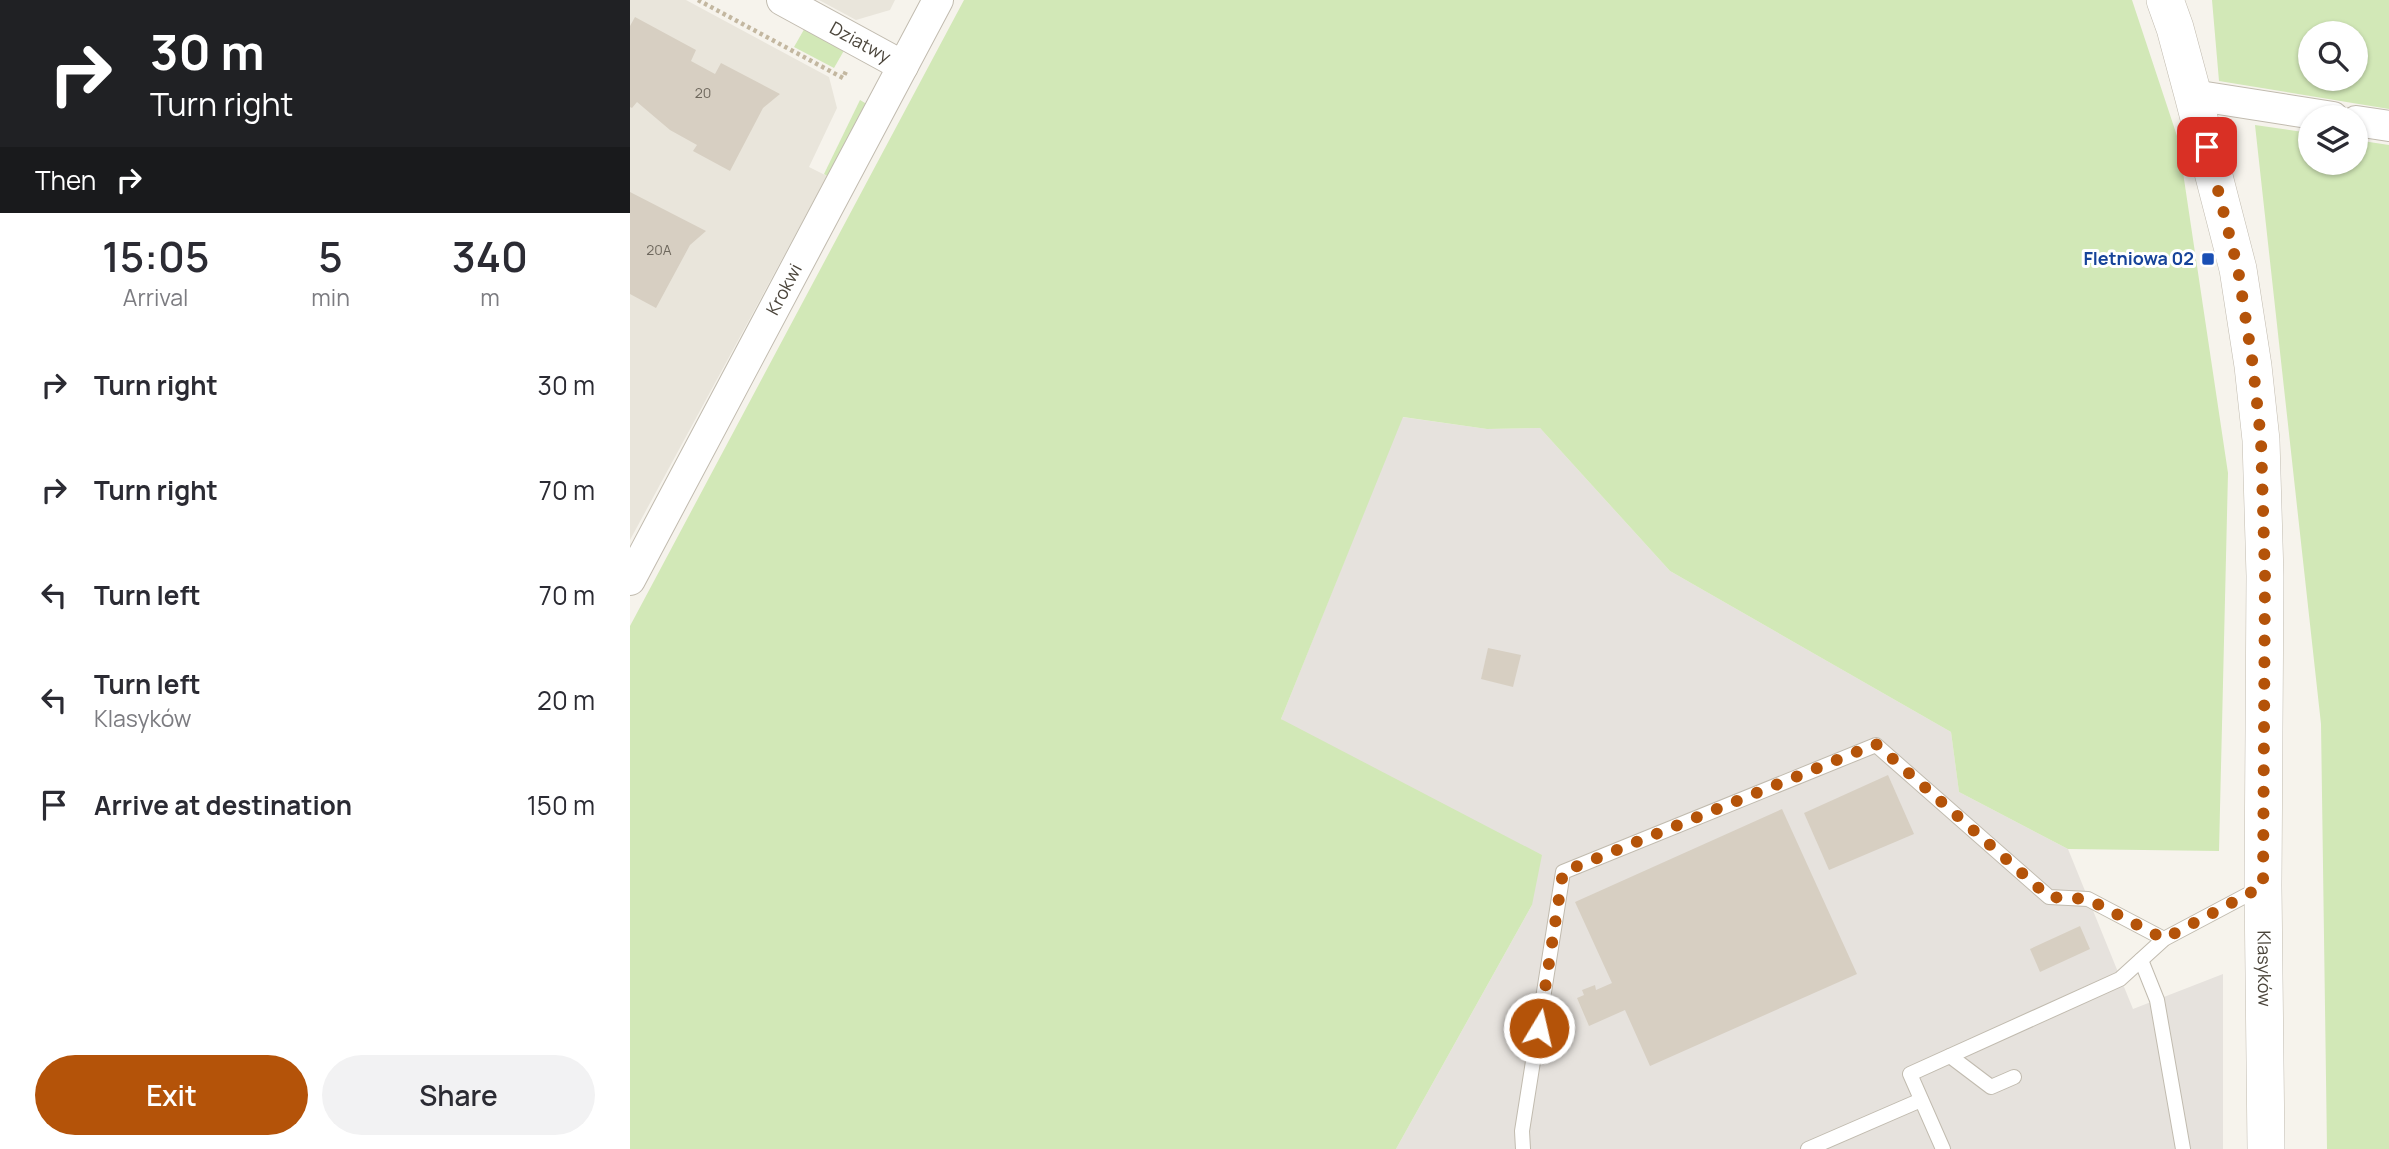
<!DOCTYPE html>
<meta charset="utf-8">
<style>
body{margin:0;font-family:Manrope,sans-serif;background:#f2f2f3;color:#2b2b33;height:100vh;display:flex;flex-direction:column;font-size:26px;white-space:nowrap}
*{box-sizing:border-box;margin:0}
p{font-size:23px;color:#7c7c81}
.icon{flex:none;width:38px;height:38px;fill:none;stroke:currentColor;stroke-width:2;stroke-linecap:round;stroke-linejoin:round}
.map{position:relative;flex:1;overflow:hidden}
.drawer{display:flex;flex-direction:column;background:#fff;width:630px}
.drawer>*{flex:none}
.banner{background:#202124;color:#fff;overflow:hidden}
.fabs{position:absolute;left:1668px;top:21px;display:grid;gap:14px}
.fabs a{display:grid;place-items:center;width:70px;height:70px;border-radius:50%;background:#fff;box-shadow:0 2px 5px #0004;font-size:35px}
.pin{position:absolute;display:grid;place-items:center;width:60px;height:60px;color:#fff;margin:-30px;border-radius:14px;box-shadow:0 4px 10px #0006}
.me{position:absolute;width:77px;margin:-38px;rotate:9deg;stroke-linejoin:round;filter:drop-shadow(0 0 5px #0008)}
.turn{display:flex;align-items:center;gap:24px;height:147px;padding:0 35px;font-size:32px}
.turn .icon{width:91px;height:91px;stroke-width:2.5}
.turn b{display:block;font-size:49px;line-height:60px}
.then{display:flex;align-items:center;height:66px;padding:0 35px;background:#0003;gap:14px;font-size:26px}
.eta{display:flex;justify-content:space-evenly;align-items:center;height:119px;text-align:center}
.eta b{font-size:42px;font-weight:600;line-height:49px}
.cta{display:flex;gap:14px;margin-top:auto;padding:14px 35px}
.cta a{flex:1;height:80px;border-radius:42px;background:#b45309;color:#fff;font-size:28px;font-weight:600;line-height:80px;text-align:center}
.cta a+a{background:#f2f2f3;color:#2b2b33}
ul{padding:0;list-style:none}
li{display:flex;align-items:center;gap:21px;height:105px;padding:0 35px}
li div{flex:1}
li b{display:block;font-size:26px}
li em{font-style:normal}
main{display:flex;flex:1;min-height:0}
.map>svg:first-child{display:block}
.residential{fill:#e9e5db}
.industrial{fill:#e6e2dd}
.green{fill:#d2e8b7;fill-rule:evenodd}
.building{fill:#d7cfc2}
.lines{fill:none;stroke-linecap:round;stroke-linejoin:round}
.service-casing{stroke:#c1bbaf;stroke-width:16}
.minor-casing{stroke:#c1bbaf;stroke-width:32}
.tertiary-casing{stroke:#c1bbaf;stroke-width:38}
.path{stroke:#c3b7a0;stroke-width:4.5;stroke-dasharray:3.5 3.5;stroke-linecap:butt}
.service{stroke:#fff;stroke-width:14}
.minor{stroke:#fff;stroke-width:30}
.tertiary{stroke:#fff;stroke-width:37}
.route{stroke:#b45309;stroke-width:12;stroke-dasharray:0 21.6}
.transit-dot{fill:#1a4fb4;stroke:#fff;stroke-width:2.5}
.labels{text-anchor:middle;stroke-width:6;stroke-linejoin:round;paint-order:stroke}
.number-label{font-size:14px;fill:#6d675c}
.street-label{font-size:18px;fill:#4a443a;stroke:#fff}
.transit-label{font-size:18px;font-weight:bold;fill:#164399;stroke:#fff;text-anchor:end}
</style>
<main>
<section class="drawer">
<div class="banner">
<div class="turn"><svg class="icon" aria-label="right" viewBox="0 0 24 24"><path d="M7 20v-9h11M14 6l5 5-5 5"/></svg><div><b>30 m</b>Turn right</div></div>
<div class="then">Then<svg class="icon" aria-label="right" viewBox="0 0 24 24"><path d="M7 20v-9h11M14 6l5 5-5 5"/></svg></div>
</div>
<div class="eta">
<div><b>15:05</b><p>Arrival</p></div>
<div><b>5</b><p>min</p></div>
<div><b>340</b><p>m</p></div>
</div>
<ul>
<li><svg class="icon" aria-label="right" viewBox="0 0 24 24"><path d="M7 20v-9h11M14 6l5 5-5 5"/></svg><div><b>Turn right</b></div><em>30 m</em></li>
<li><svg class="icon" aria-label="right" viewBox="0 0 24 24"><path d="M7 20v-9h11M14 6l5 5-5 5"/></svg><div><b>Turn right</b></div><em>70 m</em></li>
<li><svg class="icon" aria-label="left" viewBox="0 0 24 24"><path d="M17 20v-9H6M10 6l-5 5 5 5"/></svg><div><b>Turn left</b></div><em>70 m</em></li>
<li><svg class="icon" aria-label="left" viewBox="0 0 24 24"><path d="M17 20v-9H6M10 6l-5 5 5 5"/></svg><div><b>Turn left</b><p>Klasyków</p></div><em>20 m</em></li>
<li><svg class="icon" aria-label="arrive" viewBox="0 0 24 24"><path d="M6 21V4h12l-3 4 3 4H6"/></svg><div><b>Arrive at destination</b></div><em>150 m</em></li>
</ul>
<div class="cta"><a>Exit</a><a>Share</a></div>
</section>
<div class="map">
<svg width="1759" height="1149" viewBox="0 0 1759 1149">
<rect width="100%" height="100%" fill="#f6f3ec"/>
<g class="residential">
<polygon points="0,0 56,0 199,77 207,108 179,167 197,176 0,540"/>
<polygon points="189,0 265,0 260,10 226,20"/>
</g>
<polygon class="industrial" points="772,417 857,429 910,428 1040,571 1321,732 1329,792 1438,849 1503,1009 1593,974 1593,1149 766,1149 902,905 651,719"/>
<g class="green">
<polygon points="334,0 1502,0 1548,139 1598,473 1589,851 1438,849 1329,792 1321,732 1040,571 910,428 857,429 773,417 651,719 912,855 902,905 766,1149 0,1149 0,626"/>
<path d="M1582 0H1759V109L1589 81ZM1680 33H1726V79H1680Z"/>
<polygon points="176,26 216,47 204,68 164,47"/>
<polygon points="230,100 240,106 202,179 194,174"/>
<polygon points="1625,125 1680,133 1680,163 1726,163 1726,140 1759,145 1759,1149 1697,1149 1691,724"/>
</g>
<g class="building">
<polygon points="5,17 66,50 61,61 85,74 91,63 150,94 133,108 100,171 63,151 67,145 40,130 7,102 2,108 0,107 0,26"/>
<polygon points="0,192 76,231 60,245 26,308 0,294"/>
<polygon points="858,648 891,655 883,687 851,679"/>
<polygon points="1258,775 1284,834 1199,870 1174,813"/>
<polygon points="1152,809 1227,974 1020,1066 995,1010 959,1026 947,998 954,995 952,990 965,985 966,990 982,983 945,902"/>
<polygon points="1450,926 1460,949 1410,972 1400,949"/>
</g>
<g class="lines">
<defs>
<g id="service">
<polyline points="1511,960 1527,1000 1553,1149"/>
<polyline points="1320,1056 1361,1087 1384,1077"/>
<polyline points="893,1149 892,1131 933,872 1246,745 1419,897 1458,899 1534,939"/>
<polyline points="1178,1149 1291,1100"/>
<polyline points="1313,1149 1280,1074 1490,979 1534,939 1632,887"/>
</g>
<g id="minor">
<path id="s1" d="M152 0 273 66"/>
<polyline points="1563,95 1703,117"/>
<polyline points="1726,121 1759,126"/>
<path id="s2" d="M0 580 308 0"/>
</g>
<g id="tertiary">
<path id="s3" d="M1535 0 1545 28 1563 95 1608 269 1623 366 1631 440 1635 576 1633 886 1636 1149"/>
</g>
</defs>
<use href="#service" class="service-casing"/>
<use href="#minor" class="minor-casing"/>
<use href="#tertiary" class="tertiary-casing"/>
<polyline class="path" points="68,0 213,78 217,69"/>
<use href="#service" class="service"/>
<use href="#minor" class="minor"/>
<use href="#tertiary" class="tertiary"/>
</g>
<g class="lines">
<polyline class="route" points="909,1028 933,872 1246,744 1419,897 1458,899 1534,939 1633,886 1635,576 1631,440 1623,366 1608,269 1577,147"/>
</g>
<rect class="transit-dot" x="1571" y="252" width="14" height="14" rx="3.5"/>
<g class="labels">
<g class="number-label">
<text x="73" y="98">20</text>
<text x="29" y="255">20A</text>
</g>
<g class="street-label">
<text dy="6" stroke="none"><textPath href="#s1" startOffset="89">Dziatwy</textPath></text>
<text dy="6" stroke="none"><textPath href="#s2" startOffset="329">Krokwi</textPath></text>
<text dy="6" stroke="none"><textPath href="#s3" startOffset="980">Klasyków</textPath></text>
</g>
<g class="transit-label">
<text x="1564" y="265">Fletniowa 02</text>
</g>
</g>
</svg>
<div class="fabs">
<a><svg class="icon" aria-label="search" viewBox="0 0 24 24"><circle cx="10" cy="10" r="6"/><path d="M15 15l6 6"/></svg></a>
<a><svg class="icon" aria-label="layers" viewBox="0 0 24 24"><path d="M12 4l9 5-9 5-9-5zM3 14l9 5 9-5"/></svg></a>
</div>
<div class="pin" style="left:1577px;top:147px;background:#d93025"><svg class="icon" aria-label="arrive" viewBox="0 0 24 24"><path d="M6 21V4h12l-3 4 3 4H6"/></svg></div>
<svg class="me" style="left:909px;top:1028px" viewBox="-20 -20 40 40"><circle r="17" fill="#b45309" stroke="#fff" stroke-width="3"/><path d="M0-11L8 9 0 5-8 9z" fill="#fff"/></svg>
</div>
</main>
